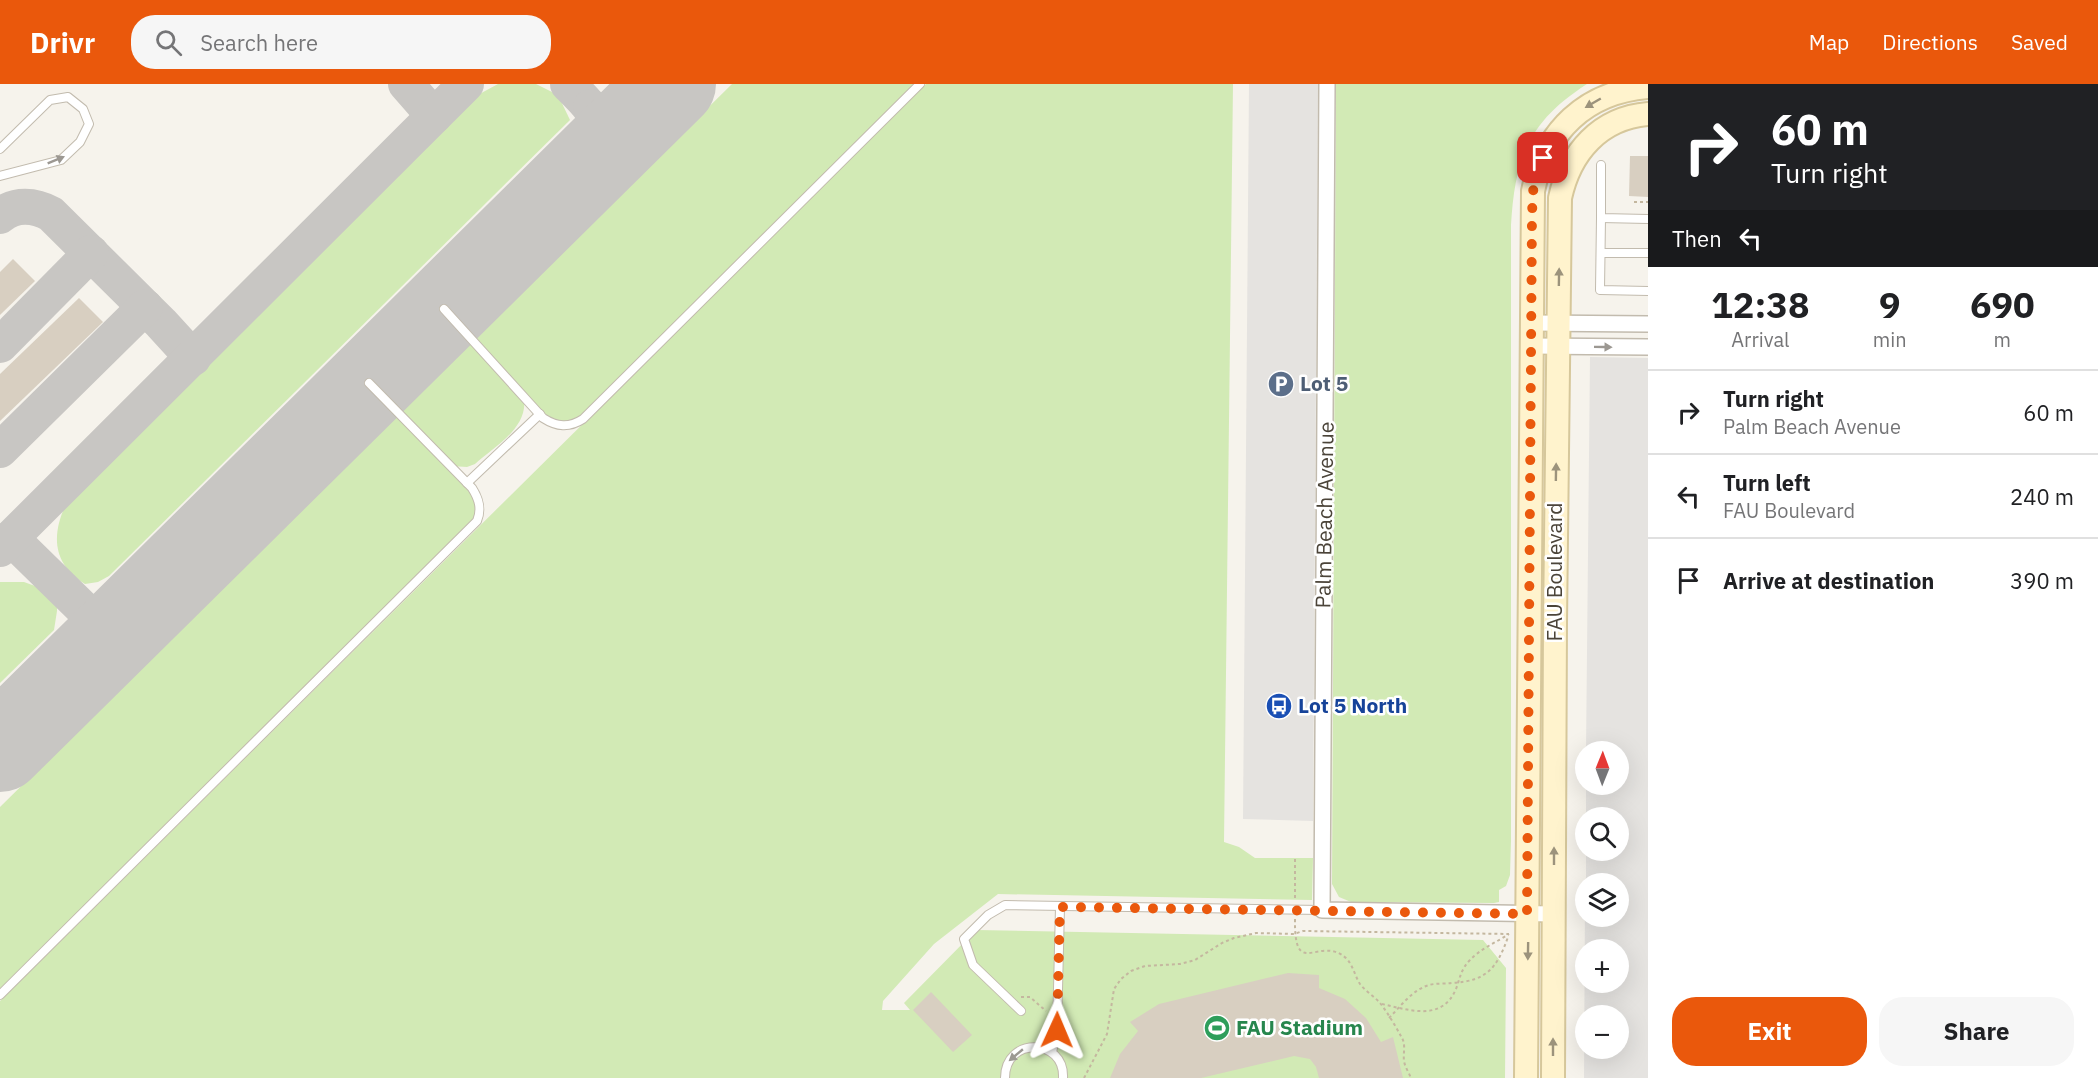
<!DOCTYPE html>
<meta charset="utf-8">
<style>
body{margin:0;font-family:"IBM Plex Sans",sans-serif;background:#f6f6f6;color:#202124;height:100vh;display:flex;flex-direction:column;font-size:22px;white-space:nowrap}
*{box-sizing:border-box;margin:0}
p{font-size:20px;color:#757577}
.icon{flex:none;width:33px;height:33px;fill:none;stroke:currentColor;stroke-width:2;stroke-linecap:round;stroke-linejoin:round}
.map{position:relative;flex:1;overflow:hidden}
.drawer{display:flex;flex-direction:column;background:#fff;width:450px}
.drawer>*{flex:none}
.guide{background:#202124;color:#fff;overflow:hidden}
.needle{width:39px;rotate:1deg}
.buttons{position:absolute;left:1575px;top:657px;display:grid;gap:12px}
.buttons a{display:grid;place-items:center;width:54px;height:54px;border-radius:50%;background:#fff;box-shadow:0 6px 24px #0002;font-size:30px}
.pin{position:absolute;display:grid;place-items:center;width:51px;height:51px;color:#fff;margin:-26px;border-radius:12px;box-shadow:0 3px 9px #0006}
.me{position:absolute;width:66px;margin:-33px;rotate:1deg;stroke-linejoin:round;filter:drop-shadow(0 0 4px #0008)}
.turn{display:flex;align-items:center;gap:21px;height:126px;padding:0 24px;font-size:27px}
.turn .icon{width:78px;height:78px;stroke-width:2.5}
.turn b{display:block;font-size:42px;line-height:51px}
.then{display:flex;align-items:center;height:57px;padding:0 24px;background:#0003;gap:12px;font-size:22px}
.eta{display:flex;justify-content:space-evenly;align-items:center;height:102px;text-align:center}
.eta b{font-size:36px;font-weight:700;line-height:42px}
.cta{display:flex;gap:12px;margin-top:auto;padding:12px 24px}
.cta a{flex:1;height:69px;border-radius:24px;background:#ea580c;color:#fff;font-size:24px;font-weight:700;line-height:69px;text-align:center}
.cta a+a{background:#f6f6f6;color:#202124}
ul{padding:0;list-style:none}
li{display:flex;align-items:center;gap:18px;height:84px;padding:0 24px;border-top:2px solid #e0e0e0}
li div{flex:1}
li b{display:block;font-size:22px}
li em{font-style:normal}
header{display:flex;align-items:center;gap:36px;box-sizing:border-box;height:84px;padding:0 30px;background:#ea580c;color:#fff}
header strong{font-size:28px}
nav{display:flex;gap:33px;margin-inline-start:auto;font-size:21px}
.search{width:420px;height:54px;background:#f6f6f6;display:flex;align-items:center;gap:15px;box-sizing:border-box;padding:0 21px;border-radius:24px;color:#757577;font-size:22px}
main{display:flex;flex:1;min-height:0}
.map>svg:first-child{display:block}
.green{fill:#d2eab5}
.parking{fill:#e5e3e0;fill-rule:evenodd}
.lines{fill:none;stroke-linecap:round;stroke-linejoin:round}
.taxiway{stroke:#c8c6c3;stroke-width:36}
.runway{stroke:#c8c6c3;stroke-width:88}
.building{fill:#d8cfc1}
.lane-casing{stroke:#c2bbae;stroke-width:10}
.street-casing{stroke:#c2bbae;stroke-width:18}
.secondary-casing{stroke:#d6c79b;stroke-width:26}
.path{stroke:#c4b79f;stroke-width:2;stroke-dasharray:3 3;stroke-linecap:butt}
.lane{stroke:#fff;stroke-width:8}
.street{stroke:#fff;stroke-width:15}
.secondary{stroke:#fff3cd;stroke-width:22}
.oneway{fill:#9c937c}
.oneway2{fill:#9c9892}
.route{stroke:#ea580c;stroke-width:10;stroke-dasharray:0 18}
.labels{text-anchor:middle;stroke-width:5;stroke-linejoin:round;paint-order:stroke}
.service-label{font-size:21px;font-weight:bold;fill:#4e5e75;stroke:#fff;text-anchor:start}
.street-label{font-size:21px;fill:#4b4439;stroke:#fff}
.transit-label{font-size:21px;font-weight:bold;fill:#164399;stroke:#fff;text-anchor:start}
.leisure-label{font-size:21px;font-weight:bold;fill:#27864d;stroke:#fff;text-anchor:start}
</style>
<header>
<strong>Drivr</strong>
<div class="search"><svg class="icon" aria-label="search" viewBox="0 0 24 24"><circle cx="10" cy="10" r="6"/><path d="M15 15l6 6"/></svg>Search here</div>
<nav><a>Map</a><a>Directions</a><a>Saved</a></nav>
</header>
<main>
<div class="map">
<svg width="1648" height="994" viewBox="0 0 1648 994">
<rect width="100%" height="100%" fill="#f6f3ec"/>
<g class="green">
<path d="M498 0H536L558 11 570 36 109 492 98 498 85 500C52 480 51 450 67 418L218 260 474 13Z"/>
<path d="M732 0H920L576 339H551L524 315C528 344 494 363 475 380L467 383 451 382 472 404 480 431 0 911V723Z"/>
<polygon points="926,0 1233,0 1224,758 1239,763 1255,774 1313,774 1312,816 998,810 934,860 883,917 882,926 910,926 904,919 976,846 1483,856 1506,884 1505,994 0,994 0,917"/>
<path d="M1336 0H1587C1528 38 1515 74 1511 141V757L1510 791 1506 802 1499 806V818L1494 819 1351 818 1339 813 1332 800Z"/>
<polygon points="0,498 24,498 35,502 52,516 57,521 57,527 54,546 0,599"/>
</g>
<g class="parking">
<polygon points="1249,0 1318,0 1313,737 1243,735"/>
<path d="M1590 273 1648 274V994H1584L1585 815 1586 832H1618V800L1586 799V767L1618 766V734L1586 733V701L1618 700V668L1586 667ZM1586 866H1618V898H1586ZM1586 932H1618V964H1586Z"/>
</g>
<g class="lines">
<g class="taxiway">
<polyline points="406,0 434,32"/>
<path d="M568 0C595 27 609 39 593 78"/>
<path d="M591 23C608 34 626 36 645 27"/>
<path d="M0 132C15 119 35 121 51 130L161 239 193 274"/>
<polyline points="0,261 91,169"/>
<polyline points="0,366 145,223"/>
<polyline points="11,454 112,553"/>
<polyline points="0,465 466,0"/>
</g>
<polyline class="runway" points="0,664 672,0"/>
</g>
<g class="building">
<polygon points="1630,72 1648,72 1648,113 1629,112"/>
<polygon points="13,175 35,197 0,231 0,188"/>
<polygon points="79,214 103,238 0,337 0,290"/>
<polygon points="1288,889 1319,891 1319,904 1345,915 1366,934 1381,958 1393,953 1403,994 1319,994 1316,983 1310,975 1294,972 1201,994 1110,994 1120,970 1138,947 1130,938 1159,920"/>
<polygon points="931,908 972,951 953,968 913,926"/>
</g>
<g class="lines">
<defs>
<g id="lane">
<polyline points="0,65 50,16 68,13 83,25 89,40 80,58 61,76 0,92"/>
<polyline points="1601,81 1601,134 1648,135"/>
<polyline points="1601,134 1600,206 1648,207"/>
<polyline points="1601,169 1648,169"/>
<path d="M444 225 543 334C557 343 569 344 583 335L920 0"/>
<polyline points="467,399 540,330"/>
<path d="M0 911 477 437C482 425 479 415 472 404L369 299"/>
<polyline points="1021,927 973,881 964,855 988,831 1005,821 1322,826"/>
<polyline points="1052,968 1057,946 1060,823"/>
<path d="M1005 994C1005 952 1065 954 1063 994"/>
</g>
<g id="street">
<polyline points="1327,0 1322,826 1554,830"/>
<polyline points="1532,239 1648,240"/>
<polyline points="1531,262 1648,263"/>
</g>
<g id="secondary">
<path d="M1526 994 1533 107C1545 47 1586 8 1648 3"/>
<path d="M1553 994 1555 539 1560 114C1570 68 1600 34 1648 30"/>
</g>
</defs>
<use href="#lane" class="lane-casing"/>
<use href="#street" class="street-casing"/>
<use href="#secondary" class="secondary-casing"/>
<g class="path">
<polyline points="1634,118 1648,118"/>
<polyline points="1295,775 1295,817"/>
<path d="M1295 835C1294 898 1320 849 1347 875 1353 882 1355 892 1360 900 1365 907 1374 912 1380 919 1388 929 1396 943 1402 954 1406 961 1403 969 1404 977 1405 983 1409 989 1411 994"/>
<polyline points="1021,913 1030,913 1046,927"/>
<path d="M1382 920C1409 926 1442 938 1456 905 1460 894 1461 885 1470 876 1480 865 1497 858 1509 850"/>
<path d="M1389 934C1401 922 1412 906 1429 901 1436 899 1445 900 1452 899 1487 897 1497 884 1508 853"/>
<polyline points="1084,994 1107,950 1114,905 1121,895 1131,887 1145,882 1180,880 1195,876 1222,859 1234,854 1256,849 1294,850 1303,847 1509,850"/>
</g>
<use href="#lane" class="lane"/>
<use href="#street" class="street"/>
<use href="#secondary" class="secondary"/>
</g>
<defs><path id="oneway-solid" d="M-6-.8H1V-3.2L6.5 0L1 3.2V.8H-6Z" transform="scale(1.5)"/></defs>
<g class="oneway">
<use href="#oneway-solid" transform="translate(1593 19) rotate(150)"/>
<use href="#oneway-solid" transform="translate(1559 193) rotate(-89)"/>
<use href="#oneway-solid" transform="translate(1556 388) rotate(-89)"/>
<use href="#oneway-solid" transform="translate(1554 772) rotate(-90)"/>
<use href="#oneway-solid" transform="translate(1528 867) rotate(91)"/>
<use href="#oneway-solid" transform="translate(1553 963) rotate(-90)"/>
</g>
<g class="oneway2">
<use href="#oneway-solid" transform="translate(56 76) rotate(-22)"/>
<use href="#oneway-solid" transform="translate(1603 263) rotate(1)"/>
<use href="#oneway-solid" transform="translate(1016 971) rotate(140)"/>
</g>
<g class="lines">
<polyline class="route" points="1057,946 1060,823 1527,830 1532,130 1533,107 1543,74"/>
</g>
<defs>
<symbol id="parking-disc" viewBox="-11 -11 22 22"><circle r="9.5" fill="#5c6f8a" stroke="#fff"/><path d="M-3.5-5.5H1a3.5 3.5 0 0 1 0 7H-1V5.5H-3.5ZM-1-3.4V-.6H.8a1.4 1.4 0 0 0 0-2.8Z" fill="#fff"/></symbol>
<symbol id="bus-disc" viewBox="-11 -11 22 22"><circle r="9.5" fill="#1a4fb4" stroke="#fff"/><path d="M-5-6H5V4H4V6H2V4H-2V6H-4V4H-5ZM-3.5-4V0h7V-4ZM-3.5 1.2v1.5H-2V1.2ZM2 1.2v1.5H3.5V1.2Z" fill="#fff"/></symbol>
<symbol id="stadium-disc" viewBox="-11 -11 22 22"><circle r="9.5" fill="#2e9e5b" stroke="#fff"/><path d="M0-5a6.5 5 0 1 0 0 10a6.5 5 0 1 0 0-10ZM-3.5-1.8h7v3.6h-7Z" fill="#fff"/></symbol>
</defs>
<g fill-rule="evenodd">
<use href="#parking-disc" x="1266" y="285" width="30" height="30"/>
<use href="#bus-disc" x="1264" y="607" width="30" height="30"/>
<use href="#stadium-disc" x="1202" y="929" width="30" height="30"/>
</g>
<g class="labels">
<g class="service-label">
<text x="1300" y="307">Lot 5</text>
</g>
<g class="street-label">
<text transform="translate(1325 431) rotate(-89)" y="7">Palm Beach Avenue</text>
<text transform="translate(1555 488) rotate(-90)" y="7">FAU Boulevard</text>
</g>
<g class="transit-label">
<text x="1298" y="629">Lot 5 North</text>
</g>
<g class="leisure-label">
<text x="1236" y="951">FAU Stadium</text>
</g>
</g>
</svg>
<div class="buttons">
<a><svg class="needle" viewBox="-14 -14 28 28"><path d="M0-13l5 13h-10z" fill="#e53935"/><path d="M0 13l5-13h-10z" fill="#757577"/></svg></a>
<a><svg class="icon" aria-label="search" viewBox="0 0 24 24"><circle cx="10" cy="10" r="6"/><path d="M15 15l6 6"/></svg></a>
<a><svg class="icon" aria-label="layers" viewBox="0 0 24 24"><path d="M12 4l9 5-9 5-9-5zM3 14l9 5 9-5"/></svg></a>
<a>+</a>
<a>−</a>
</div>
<div class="pin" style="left:1543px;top:74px;background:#d93025"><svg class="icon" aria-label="arrive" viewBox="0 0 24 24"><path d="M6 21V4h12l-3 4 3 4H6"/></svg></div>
<svg class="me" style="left:1057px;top:946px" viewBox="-20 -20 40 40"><path d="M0-17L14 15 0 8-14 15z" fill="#ea580c" stroke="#fff" stroke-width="4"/></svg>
</div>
<section class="drawer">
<div class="guide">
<div class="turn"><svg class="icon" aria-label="right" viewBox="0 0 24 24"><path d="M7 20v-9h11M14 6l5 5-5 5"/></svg><div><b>60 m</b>Turn right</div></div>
<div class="then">Then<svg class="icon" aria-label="left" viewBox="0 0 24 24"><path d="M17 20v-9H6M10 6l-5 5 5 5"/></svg></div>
</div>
<div class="eta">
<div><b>12:38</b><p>Arrival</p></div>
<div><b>9</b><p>min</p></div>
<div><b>690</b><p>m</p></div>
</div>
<ul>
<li><svg class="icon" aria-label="right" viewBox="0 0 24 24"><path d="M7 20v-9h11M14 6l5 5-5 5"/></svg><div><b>Turn right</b><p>Palm Beach Avenue</p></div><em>60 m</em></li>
<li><svg class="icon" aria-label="left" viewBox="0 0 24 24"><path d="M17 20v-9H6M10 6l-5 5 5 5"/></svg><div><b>Turn left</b><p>FAU Boulevard</p></div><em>240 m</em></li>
<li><svg class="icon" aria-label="arrive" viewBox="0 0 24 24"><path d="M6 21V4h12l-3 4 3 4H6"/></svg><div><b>Arrive at destination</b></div><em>390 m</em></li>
</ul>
<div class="cta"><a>Exit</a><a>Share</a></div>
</section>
</main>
